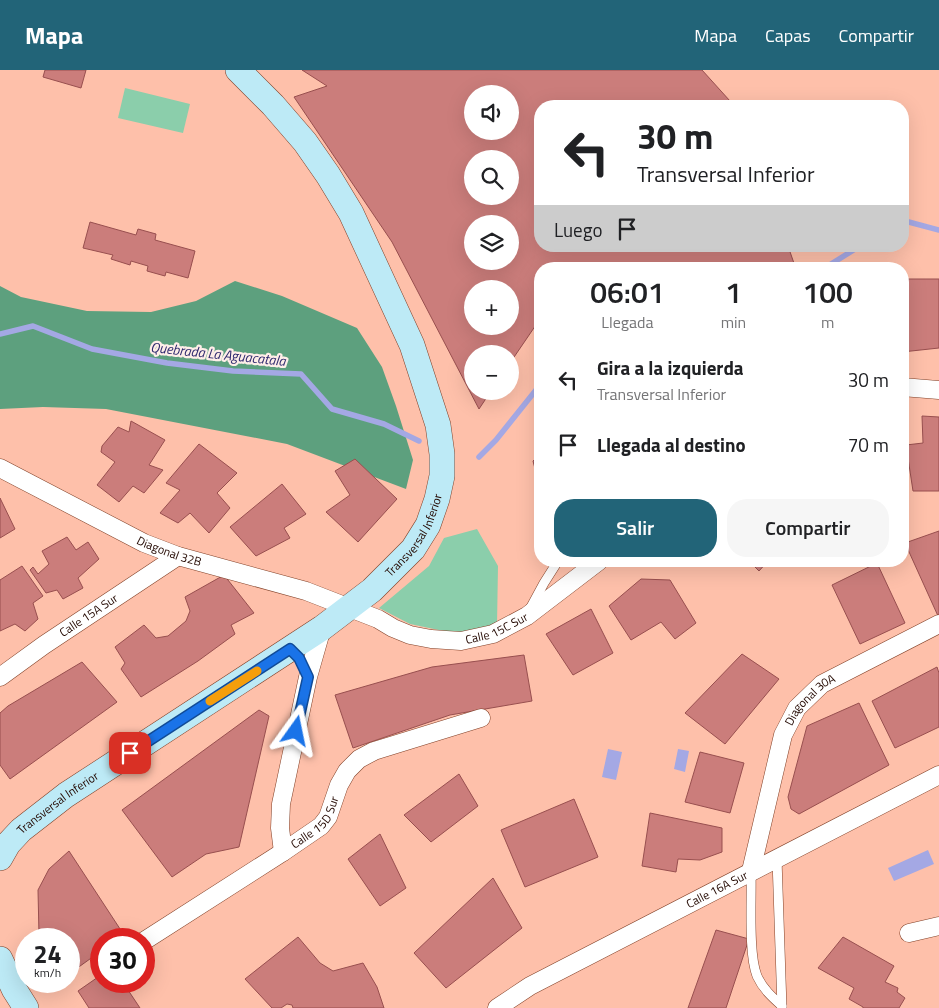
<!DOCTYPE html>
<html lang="es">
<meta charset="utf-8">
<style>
body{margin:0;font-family:"Titillium Web",sans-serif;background:#f6f6f6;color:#202124;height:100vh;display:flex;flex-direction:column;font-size:19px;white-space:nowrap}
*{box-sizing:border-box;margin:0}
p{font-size:16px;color:#757577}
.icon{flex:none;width:28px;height:28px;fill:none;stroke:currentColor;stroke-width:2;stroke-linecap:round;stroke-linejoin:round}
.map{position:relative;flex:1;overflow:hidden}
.drawer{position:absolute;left:534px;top:192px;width:375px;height:305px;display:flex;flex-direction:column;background:#fff;border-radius:20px;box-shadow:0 5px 20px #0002}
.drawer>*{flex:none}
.top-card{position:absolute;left:534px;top:30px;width:375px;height:152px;border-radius:20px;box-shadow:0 5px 20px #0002;background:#fff;color:#202124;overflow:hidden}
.tools{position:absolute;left:464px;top:15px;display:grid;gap:10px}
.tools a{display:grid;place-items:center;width:55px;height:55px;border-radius:50%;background:#fff;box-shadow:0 5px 20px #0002;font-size:25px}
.speed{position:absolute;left:15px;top:858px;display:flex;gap:10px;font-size:25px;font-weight:700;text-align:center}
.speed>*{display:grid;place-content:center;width:65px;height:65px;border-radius:50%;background:#fff;box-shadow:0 5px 20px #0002;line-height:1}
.speed small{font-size:12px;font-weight:400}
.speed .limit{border:8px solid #d22;background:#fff;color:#111}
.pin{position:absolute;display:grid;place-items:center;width:42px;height:42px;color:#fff;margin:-21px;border-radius:10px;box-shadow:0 2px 8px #0006}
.me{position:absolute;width:55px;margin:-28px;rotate:12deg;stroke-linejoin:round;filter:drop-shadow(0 0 4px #0008)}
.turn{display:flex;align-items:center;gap:18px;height:105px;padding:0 20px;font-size:22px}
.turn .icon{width:65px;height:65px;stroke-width:2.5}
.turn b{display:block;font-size:35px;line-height:42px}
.then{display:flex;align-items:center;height:48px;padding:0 20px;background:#0003;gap:10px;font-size:19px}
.eta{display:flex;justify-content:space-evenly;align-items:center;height:85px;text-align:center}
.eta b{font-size:30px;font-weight:600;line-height:35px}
.primary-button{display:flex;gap:10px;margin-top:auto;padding:10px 20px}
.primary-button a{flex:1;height:58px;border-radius:20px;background:#226478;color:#fff;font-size:20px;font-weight:600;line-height:58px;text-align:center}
.primary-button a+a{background:#f6f6f6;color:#202124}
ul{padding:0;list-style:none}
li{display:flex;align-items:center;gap:15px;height:65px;padding:0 20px}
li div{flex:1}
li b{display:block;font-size:19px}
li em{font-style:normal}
header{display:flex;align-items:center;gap:30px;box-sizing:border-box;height:70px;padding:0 25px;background:#226478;color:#fff}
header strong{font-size:24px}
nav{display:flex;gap:28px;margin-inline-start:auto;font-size:18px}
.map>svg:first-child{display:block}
.green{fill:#8bceab}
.forest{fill:#5da07e}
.water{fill:#a4a8e4}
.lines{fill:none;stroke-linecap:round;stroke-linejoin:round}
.stream{stroke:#a4a8e4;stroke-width:5.5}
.building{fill:#cb7d7b;stroke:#984f4f;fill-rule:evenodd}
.service-casing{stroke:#824128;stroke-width:10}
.minor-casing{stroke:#824128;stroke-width:19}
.secondary-casing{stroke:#824128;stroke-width:26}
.service{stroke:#fff;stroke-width:9}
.minor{stroke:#fff;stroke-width:18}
.secondary{stroke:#bdeaf6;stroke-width:25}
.route-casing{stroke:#114b97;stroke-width:12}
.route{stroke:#1a73e8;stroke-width:9}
.slow{stroke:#f59e0b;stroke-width:9}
.labels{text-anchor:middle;stroke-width:4.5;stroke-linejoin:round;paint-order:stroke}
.street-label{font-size:12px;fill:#240902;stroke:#feeee8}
.water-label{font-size:14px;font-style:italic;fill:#2e296e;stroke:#feeee8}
</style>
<header>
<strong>Mapa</strong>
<nav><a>Mapa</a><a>Capas</a><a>Compartir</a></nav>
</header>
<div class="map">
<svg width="939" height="938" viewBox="0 0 939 938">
<rect width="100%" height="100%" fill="#fec0aa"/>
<g class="green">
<polygon points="125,18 190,34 183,63 118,48"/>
<polygon points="477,459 498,496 497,555 458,564 410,554 379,538 429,496 444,468"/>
</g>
<polygon class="forest" points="235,211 282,226 357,258 382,297 396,336 413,390 406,419 287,374 106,339 43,337 0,339 0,216 21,227 87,241 151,242 196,231"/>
<g class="water">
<polygon points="608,679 622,682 616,710 602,707"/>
<polygon points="678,679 689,681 685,702 674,699"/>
<polygon points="928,780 934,794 894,811 888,798"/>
</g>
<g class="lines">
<g class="stream">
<polyline points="902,152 905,151 939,160"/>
<polyline points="823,199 860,176"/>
<polyline points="0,264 33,256 92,279 167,293 233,301 301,304 332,339 384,354 419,371"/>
<polyline points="479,387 496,370 540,315"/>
</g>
</g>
<g class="building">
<polygon points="45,0 86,0 81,18 43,7"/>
<path d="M302 0H702L730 31 733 36H540V176H788L796 199H613L609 193 601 199H540V249L510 293V284H472V321H491L479 339 392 172 294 27 327 16ZM472 24H510V61H472ZM472 89H510V126H472ZM472 154H510V191H472ZM472 219H510V256H472Z"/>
<polygon points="90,152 136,165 138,159 156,164 155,170 195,181 188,208 166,202 165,206 147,201 148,196 131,191 130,195 111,189 113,185 83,178"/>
<polygon points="902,209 939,209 939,278 902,282"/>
<polygon points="922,346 939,347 939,421 913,421 906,375 923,373"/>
<polygon points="131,351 165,370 149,395 163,400 144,423 133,416 119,432 97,415 115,392 101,382 102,376 118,357 129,362"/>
<polygon points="199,374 237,403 217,423 230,438 209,463 190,443 178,453 160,443 180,420 166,413"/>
<polygon points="540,384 540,418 533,391"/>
<polygon points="355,389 397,429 358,472 326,442 350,425 335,401"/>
<polygon points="282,414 306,444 284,458 290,468 256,486 230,457"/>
<polygon points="0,428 15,459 0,468"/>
<polygon points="939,461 939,546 938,546 905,473"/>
<polygon points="67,467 76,480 88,472 99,489 78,508 83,518 63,529 57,520 46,523 30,500 33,497 38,504 49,494 42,481"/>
<polygon points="749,491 768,491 759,501"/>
<polygon points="877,493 905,553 860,574 832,515"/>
<polygon points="22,496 43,526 33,533 38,549 25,561 15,554 0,561 0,510"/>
<polygon points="224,505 254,543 231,555 235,564 198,591 141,627 121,599 125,593 115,577 144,555 156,568 168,566 186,551 190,541 185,527"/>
<polygon points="641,509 670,510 696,553 675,569 661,552 631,570 609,536"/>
<polygon points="591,539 613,583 573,605 546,564"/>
<polygon points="742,584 779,609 725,674 685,643"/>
<polygon points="524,585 532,631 450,645 353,678 335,625 432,597"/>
<polygon points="82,592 117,632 10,709 0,695 0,643 8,636"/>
<polygon points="937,597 939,603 939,657 895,678 872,631"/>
<polygon points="859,633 889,695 799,744 791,739 788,727 807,656"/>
<polygon points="259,640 269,646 239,777 206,784 172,807 122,740"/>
<polygon points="700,682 744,693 730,743 685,732"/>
<polygon points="459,704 478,736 431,772 404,745"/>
<polygon points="574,729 598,787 525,817 501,760"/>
<polygon points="650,743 722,758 722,782 700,790 678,789 676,802 642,796"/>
<polygon points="380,764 406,818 380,836 348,789"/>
<polygon points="69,781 124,865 119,869 101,869 101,881 69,904 69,869 41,869 39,865 38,820 49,799"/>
<polygon points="493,808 522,858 446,918 414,883"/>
<polygon points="716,860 749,869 726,938 688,938"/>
<polygon points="298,867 320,893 333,901 363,893 377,917 384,938 293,938 292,935 287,934 281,938 272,938 245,909"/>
<polygon points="843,867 894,896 885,912 898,918 897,922 905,928 899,938 863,938 863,937 849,929 854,918 818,898"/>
<polygon points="101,905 101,911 122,911 140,938 89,938 78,921"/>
</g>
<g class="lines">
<defs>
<g id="service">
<polyline points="531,537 544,513 558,491"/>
<polyline points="777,789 782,938"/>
<path d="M751 801C752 828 748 883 757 906 763 919 772 927 782 936"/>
</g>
<g id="minor">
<polyline points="902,317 939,320"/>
<path id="s1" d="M0 398 144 473 178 486 306 521 378 549 393 558 410 565 431 569 461 571 493 564 527 546 599 491"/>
<path id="s2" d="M0 607 44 575 178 486"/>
<polyline points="283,782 280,758 281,734 308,607 322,558"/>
<path id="s3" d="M751 801 783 665 797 638 822 614 939 554"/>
<polyline points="909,863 939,856"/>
<path id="s4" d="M144 871 283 782 321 756 328 747 339 715 347 701 359 689 374 681 481 648"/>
<path id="s5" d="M497 938 530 916 939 705"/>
</g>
<g id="secondary">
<path id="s6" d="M0 788 8 774 21 760 66 725 322 558 372 520 413 479 428 455 437 429 442 406V384L438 355 412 275 351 143 328 105 305 72 273 35 238 0"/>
<polyline points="0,889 14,919 26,938"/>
</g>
</defs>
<use href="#service" class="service-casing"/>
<use href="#minor" class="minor-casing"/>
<use href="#secondary" class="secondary-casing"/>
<use href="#service" class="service"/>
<use href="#minor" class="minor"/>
<use href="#secondary" class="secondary"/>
</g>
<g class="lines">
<defs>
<polyline id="route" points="130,683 290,579 299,588 308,607 296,661"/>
</defs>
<use href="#route" class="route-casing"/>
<use href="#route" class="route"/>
<polyline class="slow" points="210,631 257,601"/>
</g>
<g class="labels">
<g class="street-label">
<text dy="4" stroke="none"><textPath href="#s6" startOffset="531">Transversal Inferior</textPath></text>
<text dy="4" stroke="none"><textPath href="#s1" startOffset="189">Diagonal 32B</textPath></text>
<text dy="4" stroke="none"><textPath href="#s2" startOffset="108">Calle 15A Sur</textPath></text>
<text dy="4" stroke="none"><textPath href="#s1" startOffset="534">Calle 15C Sur</textPath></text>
<text dy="4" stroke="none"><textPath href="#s3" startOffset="185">Diagonal 30A</textPath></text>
<text dy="4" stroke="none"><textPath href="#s6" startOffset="81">Transversal Inferior</textPath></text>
<text dy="4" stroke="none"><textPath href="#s4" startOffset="210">Calle 15D Sur</textPath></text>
<text dy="4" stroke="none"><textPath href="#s5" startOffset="250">Calle 16A Sur</textPath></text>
</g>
<g class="water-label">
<text transform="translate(218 284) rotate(6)" y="5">Quebrada La Aguacatala</text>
</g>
</g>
</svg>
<div class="tools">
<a><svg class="icon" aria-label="sound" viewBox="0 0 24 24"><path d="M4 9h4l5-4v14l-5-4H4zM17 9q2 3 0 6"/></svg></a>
<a><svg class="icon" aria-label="search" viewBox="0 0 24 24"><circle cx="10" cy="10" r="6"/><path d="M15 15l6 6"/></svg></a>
<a><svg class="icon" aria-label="layers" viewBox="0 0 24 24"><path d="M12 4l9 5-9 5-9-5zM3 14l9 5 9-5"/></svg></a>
<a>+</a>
<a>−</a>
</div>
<div class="speed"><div>24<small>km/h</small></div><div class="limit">30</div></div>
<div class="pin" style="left:130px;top:683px;background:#d93025"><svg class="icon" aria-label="arrive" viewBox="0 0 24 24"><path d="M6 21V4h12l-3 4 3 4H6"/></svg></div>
<svg class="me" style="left:296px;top:661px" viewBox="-20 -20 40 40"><path d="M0-17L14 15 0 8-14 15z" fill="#1a73e8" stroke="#fff" stroke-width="4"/></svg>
<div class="top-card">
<div class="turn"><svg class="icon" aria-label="left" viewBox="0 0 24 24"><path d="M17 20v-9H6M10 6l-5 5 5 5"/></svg><div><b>30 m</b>Transversal Inferior</div></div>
<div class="then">Luego<svg class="icon" aria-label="arrive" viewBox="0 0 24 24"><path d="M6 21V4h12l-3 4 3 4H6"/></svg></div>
</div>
<section class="drawer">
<div class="eta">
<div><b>06:01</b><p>Llegada</p></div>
<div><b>1</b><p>min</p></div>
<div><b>100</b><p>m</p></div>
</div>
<ul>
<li><svg class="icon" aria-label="left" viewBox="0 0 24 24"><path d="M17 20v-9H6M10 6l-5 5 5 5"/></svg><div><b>Gira a la izquierda</b><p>Transversal Inferior</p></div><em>30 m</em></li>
<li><svg class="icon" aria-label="arrive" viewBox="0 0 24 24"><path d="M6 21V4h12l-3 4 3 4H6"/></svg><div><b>Llegada al destino</b></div><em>70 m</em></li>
</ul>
<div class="primary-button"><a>Salir</a><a>Compartir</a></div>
</section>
</div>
